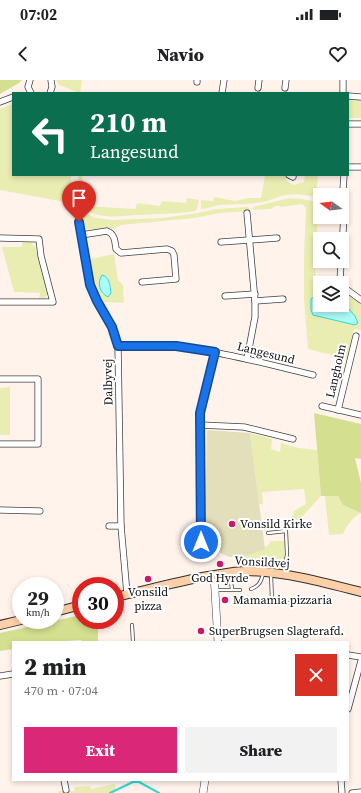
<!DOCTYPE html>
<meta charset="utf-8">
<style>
body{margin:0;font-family:"Source Serif 4",serif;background:#f2f2f2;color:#202124;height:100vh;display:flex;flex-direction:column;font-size:15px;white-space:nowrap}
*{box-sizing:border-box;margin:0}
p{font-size:13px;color:#757577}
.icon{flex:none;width:22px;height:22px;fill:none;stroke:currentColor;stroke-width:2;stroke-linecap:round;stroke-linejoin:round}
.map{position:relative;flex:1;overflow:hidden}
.sheet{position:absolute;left:12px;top:561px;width:337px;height:140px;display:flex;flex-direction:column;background:#fff;border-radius:0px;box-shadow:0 2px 6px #0003}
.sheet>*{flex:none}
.top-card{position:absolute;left:12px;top:12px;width:337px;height:84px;border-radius:0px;box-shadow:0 2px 6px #0003;background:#0b6e4f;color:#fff;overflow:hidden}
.needle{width:26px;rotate:284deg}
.controls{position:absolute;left:313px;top:108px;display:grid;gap:8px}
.controls a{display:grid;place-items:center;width:36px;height:36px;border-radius:0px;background:#fff;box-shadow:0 2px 6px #0003;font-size:20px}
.speed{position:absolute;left:12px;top:497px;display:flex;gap:8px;font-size:20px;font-weight:700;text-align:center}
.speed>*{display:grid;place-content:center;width:52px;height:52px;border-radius:50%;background:#fff;box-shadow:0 2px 6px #0003;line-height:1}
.speed small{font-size:10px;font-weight:400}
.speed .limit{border:6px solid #d22;background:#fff;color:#111}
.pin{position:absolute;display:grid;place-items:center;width:34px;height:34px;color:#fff;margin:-41px -17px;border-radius:50% 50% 50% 0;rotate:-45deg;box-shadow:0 0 4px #0007}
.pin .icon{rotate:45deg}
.me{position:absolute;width:44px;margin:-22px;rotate:0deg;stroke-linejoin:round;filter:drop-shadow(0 0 3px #0008)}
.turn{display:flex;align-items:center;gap:14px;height:84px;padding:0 12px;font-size:18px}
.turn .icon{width:52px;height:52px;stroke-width:2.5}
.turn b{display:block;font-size:28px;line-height:34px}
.round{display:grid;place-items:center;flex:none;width:42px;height:42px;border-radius:0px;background:#f2f2f2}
.summary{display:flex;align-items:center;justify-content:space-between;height:68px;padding:0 12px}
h1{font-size:24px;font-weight:800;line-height:30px}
.cta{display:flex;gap:8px;margin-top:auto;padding:8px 12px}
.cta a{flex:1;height:46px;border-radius:0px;background:#db2777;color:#fff;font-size:16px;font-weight:800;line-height:46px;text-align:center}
.cta a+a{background:#f2f2f2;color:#202124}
.status{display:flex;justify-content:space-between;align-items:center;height:28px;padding:0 20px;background:#fff;direction:ltr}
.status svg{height:11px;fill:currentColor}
header{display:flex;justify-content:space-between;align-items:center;height:52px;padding:0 12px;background:#fff;font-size:18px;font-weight:800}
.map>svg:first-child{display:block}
.green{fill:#eaedb2;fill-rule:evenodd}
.forest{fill:#d5df90}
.cemetery{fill:#e3dfbb}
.water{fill:#acfbf7;stroke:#2cd9d4}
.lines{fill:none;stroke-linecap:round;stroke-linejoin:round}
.stream{stroke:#2cd9d4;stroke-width:2}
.service-casing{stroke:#404040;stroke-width:4}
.minor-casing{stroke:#404040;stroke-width:7}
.tertiary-casing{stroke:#404040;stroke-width:8}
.secondary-casing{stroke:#2f2f2f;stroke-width:10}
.service{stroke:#fff;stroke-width:2.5}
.minor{stroke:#fff;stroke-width:5.5}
.tertiary{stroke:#fff;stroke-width:7}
.secondary{stroke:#ffd0a7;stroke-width:8}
.route-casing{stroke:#114b97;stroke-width:10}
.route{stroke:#1a73e8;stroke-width:7}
.poi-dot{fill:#c8196c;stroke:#fff;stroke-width:1.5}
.labels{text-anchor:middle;stroke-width:4;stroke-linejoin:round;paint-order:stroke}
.street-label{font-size:12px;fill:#0d0d0d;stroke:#fff}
.poi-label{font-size:12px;fill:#0d0d0d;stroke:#fff;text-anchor:start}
</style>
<div class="status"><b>07:02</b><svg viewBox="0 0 49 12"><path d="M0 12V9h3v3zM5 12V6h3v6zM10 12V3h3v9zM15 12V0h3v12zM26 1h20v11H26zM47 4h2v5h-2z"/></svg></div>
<header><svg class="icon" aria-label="back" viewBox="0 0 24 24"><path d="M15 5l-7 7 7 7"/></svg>Navio<svg class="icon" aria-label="heart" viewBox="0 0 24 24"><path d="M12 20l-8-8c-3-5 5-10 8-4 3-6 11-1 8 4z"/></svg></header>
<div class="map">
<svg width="361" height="713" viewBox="0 0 361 713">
<rect width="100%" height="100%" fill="#fff3ec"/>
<g class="green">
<polygon points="56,0 82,0 80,13 59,5"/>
<polygon points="348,18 361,20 361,38 348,38"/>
<polygon points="13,24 13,95 71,95 72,120 70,123 0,110 0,29"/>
<path d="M78 95H82L85 126 135 129 137 123 160 126 162 121 186 123 187 118 199 120 197 129 195 131C175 134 156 134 136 135 118 136 107 139 90 132 86 130 83 129 80 126Z"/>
<path d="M265 95 285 96 287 101 293 105 304 102 305 95H318L316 117C307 115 295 113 286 115 278 116 270 121 262 122 248 125 234 124 219 125 213 126 207 129 201 129V120L213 121 214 117 235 121 248 118H261Z"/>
<polygon points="289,118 302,119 317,122 317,168 315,198 336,200 337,203 320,203 320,225 342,225 342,211 361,224 361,250 354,249 347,279 308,269 304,219 304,176 306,128 302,124 281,127 279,126 275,126 271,129 253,130 253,127"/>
<polygon points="248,127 250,129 250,131 220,133 194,138 121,145 111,150 84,149 82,148 80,131 96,138 113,140 162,138 198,133 216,129"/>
<polygon points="23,162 30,162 35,166 48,214 44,218 39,218 40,213 14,212 2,167 22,167"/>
<path d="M114 174 118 200 123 205 124 223 103 222C95 207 90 197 90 179ZM107 197 110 203 111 213 108 217 102 214 99 202Z"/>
<polygon points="10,307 10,355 0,355 0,308"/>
<polygon points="250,353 272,359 271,369 280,372 281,363 299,368 317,370 321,416 299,440 295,446 291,443 294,431 306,424 304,409 262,412 263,424 259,424"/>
<path d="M325 416H338L343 425 361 433C354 436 346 446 343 454L329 455Z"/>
<path d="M271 461H283L285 462 284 486 272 482 241 481 240 478H238L237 473C247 471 266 472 271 461Z"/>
<polygon points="115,704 116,711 114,713 58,713 59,711 74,711 75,707 90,706 91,709"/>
</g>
<g class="forest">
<polygon points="0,0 22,0 19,3 0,14"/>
<polygon points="314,333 361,344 361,379 355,378 361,403 361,433 343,425 338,416 321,416"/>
<polygon points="81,535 81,540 98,540 98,562 81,562 81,560 49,562 13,562 13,569 0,571 0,553"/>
</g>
<path class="cemetery" d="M207 350 250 353 265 469C234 480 230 483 205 460Z"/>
<g class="water">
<path d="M102 195C110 197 110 206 111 213L108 217C99 213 97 202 102 195Z"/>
<polygon points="320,212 320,225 342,225 342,221 355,236 358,243 355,245 313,235 311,230 311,219"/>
</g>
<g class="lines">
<polyline class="stream" points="110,713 133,702 139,702 159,713"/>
<defs>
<g id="service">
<polyline points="268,453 286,451 287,474 284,494"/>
<polyline points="271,494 272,521 289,523"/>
<polyline points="230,495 232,509"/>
<path d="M251 509C259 506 261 502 263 494"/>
<polyline points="216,510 240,510"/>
<polyline points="132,545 133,562"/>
</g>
<g id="minor">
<polyline points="30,0 28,7 31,13"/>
<polyline points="197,2 197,0"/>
<polyline points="258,8 259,0"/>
<polyline points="285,8 286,0"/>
<polyline points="50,13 52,7 51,0"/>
<polyline points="222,13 224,0"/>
<polyline points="343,13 343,0"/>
<polyline points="348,16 361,17"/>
<polyline points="0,22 13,17"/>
<polyline points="348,44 361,44"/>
<polyline points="348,87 361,87"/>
<polyline points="289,95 293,97"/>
<polyline points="342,125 344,95"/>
<polyline points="342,126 344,135 342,168"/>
<polyline points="79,142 90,205 97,221 112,247 118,266 121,446 127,514"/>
<path d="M81 155 107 151C115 154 115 162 116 169L121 173 167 169 172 171 174 175 176 199 142 202"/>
<polyline points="0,158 39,159 41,176 53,222 0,222"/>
<polyline points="221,162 277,158"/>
<polyline points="340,203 341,181"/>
<polyline points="342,206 361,220"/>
<polyline points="225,216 255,214"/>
<polyline points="255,221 283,219"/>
<path d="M118 266C185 260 249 280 313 295"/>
<polyline points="247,279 255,237 255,221 247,133"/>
<polyline points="0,299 38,299 38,364 0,364"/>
<polyline points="322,326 361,335"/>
<polyline points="338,330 356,256"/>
<polyline points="200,345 244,347 293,359"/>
<polyline points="0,430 40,431"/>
<polyline points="109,446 121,446"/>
<polyline points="201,475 200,333 215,272"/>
<polyline points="348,575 361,577"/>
<polyline points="0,596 13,594"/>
<polyline points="348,629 361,581"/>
<polyline points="64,700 66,710"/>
<polyline points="341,700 342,713"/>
<polyline points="352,713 361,712"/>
</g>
<g id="tertiary">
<polyline points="214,495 218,562"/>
<polyline points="203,713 205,700"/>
</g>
<g id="secondary">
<path d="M115 517C146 510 176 502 208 496 221 494 234 491 247 491 286 492 323 502 361 512"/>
<polyline points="55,532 81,525"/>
<polyline points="0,545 21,540"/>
</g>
</defs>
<use href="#service" class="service-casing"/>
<use href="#minor" class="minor-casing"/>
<use href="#tertiary" class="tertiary-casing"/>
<use href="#secondary" class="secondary-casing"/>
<use href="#service" class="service"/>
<use href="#minor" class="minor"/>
<use href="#tertiary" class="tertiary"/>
<use href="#secondary" class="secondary"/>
</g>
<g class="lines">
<defs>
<polyline id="route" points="79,142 90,205 97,221 112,247 118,266 176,266 215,272 200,333 201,462"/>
</defs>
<use href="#route" class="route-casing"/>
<use href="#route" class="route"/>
</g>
<g class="poi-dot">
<circle cx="232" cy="444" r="4"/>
<circle cx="220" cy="484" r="4"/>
<circle cx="148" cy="499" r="4"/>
<circle cx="225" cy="520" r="4"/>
<circle cx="201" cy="551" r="4"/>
</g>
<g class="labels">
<g class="street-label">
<text transform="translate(266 273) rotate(14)" y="4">Langesund</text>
<text transform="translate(336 291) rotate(-77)" y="4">Langholm</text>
<text transform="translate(108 302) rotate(-91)" y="4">Dalbyvej</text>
<text transform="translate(262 482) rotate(3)" y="4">Vonsildvej</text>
</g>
<g class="poi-label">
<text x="240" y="448">Vonsild Kirke</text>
<text x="220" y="502" text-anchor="middle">God Hyrde</text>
<text x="148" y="516" text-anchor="middle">Vonsild<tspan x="148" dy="14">pizza</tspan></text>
<text x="233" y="524">Mamamia pizzaria</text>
<text x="209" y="555">SuperBrugsen Slagterafd.</text>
</g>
</g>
</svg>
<div class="controls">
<a><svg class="needle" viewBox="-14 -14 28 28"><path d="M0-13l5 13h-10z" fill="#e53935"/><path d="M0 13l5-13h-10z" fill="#757577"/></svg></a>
<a><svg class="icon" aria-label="search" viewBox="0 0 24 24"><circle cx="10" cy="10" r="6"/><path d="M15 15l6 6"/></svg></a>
<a><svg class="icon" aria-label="layers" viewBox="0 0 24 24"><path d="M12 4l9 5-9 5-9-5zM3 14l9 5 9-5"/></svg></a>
</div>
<div class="speed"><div>29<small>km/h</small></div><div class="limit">30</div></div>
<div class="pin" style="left:79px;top:142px;background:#d93025"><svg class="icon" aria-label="arrive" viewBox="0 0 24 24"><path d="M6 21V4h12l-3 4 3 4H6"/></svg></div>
<svg class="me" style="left:201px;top:462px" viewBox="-20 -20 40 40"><circle r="17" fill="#1a73e8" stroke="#fff" stroke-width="3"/><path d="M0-11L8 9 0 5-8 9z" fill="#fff"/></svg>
<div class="top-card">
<div class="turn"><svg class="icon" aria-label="left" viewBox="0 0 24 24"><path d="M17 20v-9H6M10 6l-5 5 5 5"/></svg><div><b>210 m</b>Langesund</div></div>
</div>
<section class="sheet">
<div class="summary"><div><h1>2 min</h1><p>470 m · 07:04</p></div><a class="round" style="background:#d93025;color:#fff"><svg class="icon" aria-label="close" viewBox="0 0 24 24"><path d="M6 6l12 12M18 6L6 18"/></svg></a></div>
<div class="cta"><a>Exit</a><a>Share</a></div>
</section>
</div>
